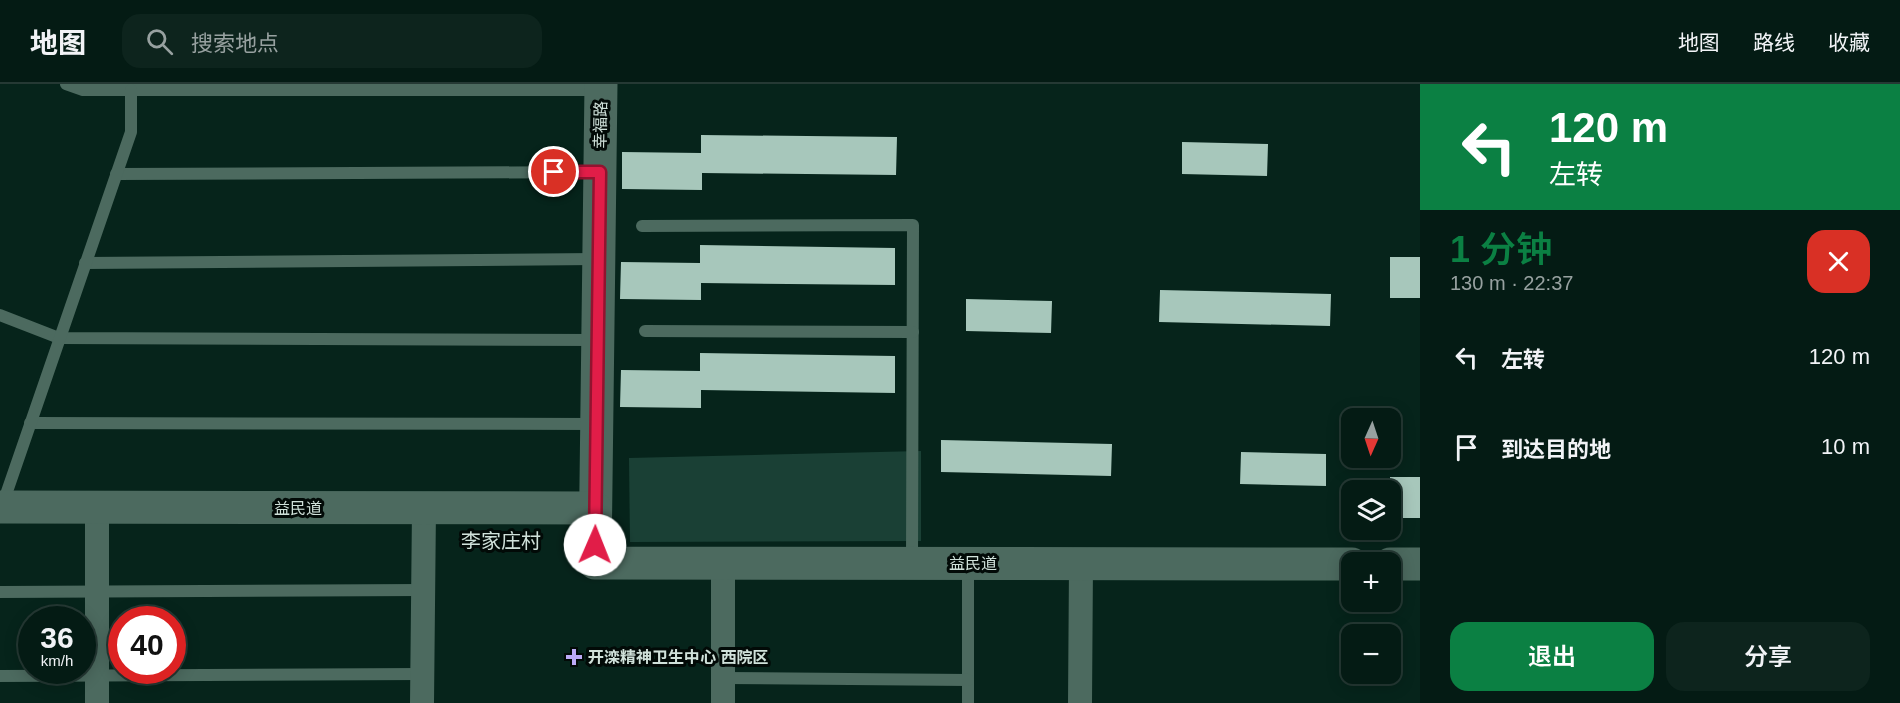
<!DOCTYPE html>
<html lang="zh">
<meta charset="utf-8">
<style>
body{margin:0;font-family:Arial,"Noto Sans SC",sans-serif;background:#0d241d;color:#f1f3f6;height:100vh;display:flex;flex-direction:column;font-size:22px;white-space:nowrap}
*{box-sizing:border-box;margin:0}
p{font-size:20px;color:#97a1a0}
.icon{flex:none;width:33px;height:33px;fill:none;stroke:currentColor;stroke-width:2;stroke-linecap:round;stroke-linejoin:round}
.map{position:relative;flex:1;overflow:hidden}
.details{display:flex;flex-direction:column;background:#041b14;width:480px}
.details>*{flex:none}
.top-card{background:#0b8043;color:#fff;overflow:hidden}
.needle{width:39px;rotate:183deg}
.fabs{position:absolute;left:1341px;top:324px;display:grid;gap:12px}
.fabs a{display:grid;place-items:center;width:60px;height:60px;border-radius:12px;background:#041b14;box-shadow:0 3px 15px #0003,0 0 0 2px #253934;font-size:30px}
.speed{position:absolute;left:18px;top:522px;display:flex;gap:12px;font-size:30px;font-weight:700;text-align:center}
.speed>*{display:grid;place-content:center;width:78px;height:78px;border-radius:50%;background:#041b14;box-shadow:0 3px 15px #0003,0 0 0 2px #253934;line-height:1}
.speed small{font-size:15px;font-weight:400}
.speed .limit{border:9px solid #d22;background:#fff;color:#111}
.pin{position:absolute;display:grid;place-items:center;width:51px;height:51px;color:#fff;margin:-26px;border:3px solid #fff;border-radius:50%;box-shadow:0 2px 6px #0007}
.me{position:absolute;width:66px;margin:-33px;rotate:1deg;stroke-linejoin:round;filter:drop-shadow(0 0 4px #0008)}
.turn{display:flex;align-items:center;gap:21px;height:126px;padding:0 30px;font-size:27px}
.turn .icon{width:78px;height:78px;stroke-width:2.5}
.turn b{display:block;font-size:42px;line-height:51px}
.round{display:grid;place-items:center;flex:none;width:63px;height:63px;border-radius:18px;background:#0d241d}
.head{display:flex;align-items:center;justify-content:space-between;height:102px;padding:0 30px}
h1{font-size:36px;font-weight:600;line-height:45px;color:#0b8043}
.action{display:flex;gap:12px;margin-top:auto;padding:12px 30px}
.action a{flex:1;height:69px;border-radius:18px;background:#0b8043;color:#fff;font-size:24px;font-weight:600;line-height:69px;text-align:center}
.action a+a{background:#0d241d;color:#f1f3f6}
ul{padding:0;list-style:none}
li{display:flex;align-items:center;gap:18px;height:90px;padding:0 30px}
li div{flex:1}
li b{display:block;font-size:22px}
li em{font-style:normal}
header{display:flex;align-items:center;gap:36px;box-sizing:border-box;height:84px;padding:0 30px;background:#041b14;border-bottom:2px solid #253934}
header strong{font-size:28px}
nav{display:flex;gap:33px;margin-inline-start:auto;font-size:21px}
.search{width:420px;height:54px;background:#0d241d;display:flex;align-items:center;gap:15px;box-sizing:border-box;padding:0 21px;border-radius:18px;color:#97a1a0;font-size:22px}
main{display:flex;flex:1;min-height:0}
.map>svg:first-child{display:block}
.green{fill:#1a4035}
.building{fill:#a7c7bb}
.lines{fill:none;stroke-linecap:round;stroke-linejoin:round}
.lane{stroke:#4c6a5f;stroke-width:12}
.street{stroke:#4c6a5f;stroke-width:24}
.secondary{stroke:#4c6a5f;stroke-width:33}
.route-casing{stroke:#92132f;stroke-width:15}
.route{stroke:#e11d48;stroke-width:10}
.poi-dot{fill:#bbaaf6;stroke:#020a07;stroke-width:2}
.labels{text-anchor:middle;stroke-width:6;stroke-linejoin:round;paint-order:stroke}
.street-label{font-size:16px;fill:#d0e1da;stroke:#020a07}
.poi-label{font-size:16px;font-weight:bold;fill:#d0e1da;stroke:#020a07;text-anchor:start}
.quarter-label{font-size:20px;fill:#d0e1da;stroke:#020a07}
</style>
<header>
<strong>地图</strong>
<div class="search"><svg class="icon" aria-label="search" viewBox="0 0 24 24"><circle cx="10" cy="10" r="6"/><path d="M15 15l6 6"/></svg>搜索地点</div>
<nav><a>地图</a><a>路线</a><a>收藏</a></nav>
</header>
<main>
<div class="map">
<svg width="1420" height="619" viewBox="0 0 1420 619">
<rect width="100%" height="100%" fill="#06241b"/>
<polygon class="green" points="921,367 921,457 630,458 629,374"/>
<g class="building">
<polygon points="701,51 897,53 896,91 702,89 702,106 622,105 622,68 701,69"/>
<polygon points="1182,58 1268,60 1267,92 1182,90"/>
<polygon points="700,161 895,164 895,201 701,199 701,216 620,215 621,178 700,179"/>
<rect x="1390" y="173" width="30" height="41"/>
<polygon points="1160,206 1331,210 1330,242 1159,238"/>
<polygon points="966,215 1052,217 1051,249 966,247"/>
<polygon points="700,269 895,272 895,309 701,306 701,324 620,323 621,286 700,287"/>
<polygon points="941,356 1112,360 1111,392 941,388"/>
<polygon points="1241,368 1326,370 1326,402 1240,400"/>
<rect x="1390" y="393" width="30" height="41"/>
</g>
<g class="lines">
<g class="lane">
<polyline points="66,0 83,6 600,6"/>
<polyline points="116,90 599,88"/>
<polyline points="642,142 913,141 912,478"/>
<polyline points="85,179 597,175"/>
<polyline points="0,231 59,254 596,256"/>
<polyline points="645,247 913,248"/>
<polyline points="30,339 595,340"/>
<polyline points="2,422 131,48 131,6"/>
<polyline points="968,481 968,619"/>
<polyline points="0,508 423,506"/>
<polyline points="0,592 422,590"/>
<polyline points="723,594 968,596"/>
</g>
<g class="street">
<polyline points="97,424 97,619"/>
<polyline points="723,479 723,619"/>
<polyline points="422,619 424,424"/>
<polyline points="1080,619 1081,480"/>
</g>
<g class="secondary">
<polyline points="601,0 595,479 1352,480"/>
<polyline points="0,423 595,424"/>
<polyline points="1390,480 1420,480"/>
</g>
</g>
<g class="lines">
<defs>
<polyline id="route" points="554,88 600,88 595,461"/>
</defs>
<use href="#route" class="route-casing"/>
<use href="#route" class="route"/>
</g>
<path class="poi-dot" d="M571 564h6v6h6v6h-6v6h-6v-6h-6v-6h6z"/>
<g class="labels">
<g class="street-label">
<text transform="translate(600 41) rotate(-89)" y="6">幸福路</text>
<text x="298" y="430">益民道</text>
<text x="973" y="485">益民道</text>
</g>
<g class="poi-label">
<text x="588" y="579">开滦精神卫生中心 西院区</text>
</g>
<g class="quarter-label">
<text x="501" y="464">李家庄村</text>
</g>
</g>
</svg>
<div class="fabs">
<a><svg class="needle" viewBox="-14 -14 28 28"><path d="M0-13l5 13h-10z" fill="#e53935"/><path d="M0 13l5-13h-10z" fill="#97a1a0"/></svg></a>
<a><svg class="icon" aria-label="layers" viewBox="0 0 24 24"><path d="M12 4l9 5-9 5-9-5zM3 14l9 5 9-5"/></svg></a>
<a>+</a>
<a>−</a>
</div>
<div class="speed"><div>36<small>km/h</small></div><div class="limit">40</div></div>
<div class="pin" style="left:554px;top:88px;background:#d93025"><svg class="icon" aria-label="arrive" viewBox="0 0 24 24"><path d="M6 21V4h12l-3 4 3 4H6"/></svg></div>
<svg class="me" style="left:595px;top:461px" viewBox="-20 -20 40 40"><circle r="19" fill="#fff"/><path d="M0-13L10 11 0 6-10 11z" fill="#e11d48"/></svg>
</div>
<section class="details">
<div class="top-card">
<div class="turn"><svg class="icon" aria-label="left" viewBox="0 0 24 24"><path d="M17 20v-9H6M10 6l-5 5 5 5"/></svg><div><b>120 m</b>左转</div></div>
</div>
<div class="head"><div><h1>1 分钟</h1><p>130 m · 22:37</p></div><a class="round" style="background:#d93025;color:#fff"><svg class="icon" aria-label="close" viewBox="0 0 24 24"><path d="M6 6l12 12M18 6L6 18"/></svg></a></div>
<ul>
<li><svg class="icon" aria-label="left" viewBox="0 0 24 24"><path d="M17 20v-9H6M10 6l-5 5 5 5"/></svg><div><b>左转</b></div><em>120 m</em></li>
<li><svg class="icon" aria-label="arrive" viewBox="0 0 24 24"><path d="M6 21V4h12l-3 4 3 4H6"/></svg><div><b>到达目的地</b></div><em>10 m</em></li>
</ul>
<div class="action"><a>退出</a><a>分享</a></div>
</section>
</main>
